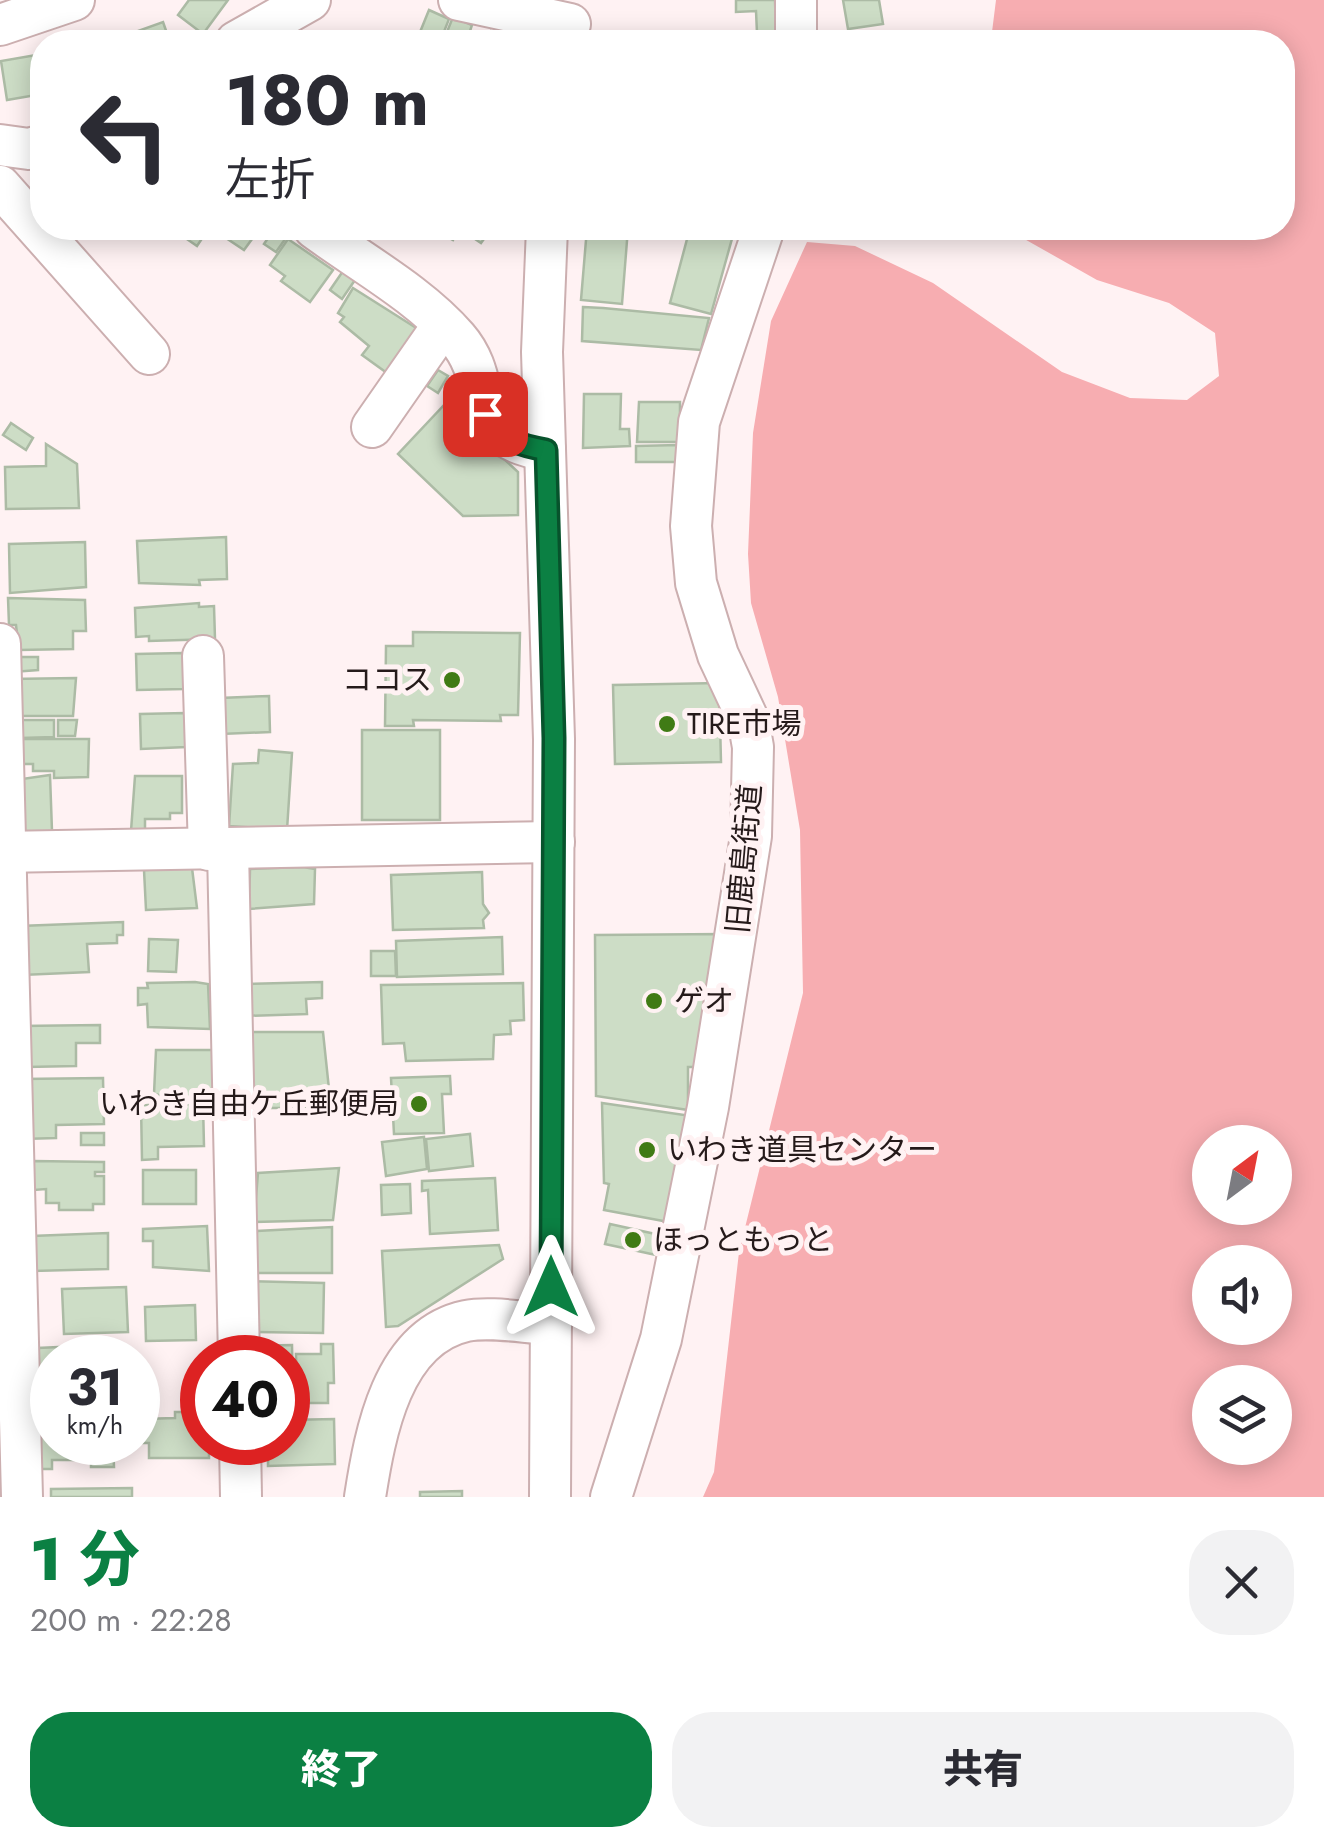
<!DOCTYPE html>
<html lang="ja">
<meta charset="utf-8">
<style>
body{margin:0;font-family:Jost,"Noto Sans JP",sans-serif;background:#f2f2f3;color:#2b2b33;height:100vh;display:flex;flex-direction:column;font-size:38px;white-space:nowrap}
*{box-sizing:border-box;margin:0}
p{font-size:32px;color:#7c7c81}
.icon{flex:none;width:55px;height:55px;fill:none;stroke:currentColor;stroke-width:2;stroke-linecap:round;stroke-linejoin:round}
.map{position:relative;height:1497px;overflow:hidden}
.panel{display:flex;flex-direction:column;background:#fff;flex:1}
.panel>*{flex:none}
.hud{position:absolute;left:30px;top:30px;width:1265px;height:210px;border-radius:40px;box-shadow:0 5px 25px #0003;background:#fff;color:#2b2b33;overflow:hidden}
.needle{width:65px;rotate:32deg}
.fabs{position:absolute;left:1192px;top:1125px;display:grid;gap:20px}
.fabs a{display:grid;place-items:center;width:100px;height:100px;border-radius:50%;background:#fff;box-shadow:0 5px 25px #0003;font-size:50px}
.speed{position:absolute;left:30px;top:1335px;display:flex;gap:20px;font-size:50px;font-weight:700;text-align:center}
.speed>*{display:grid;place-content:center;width:130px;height:130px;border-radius:50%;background:#fff;box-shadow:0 5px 25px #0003;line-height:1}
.speed small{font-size:25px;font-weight:400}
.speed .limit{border:15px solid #d22;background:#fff;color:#111}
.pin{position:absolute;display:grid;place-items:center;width:85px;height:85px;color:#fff;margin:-42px;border-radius:20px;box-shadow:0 5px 15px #0006}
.me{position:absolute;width:110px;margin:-55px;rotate:0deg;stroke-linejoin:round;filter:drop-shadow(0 0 8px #0008)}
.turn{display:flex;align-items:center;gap:35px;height:210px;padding:0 30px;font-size:45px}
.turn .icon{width:130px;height:130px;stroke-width:2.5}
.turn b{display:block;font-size:70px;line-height:85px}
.round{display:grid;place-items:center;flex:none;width:105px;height:105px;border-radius:40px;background:#f2f2f3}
.head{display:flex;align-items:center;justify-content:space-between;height:170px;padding:0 30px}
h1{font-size:60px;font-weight:800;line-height:75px;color:#0b8043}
.button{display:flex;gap:20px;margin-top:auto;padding:20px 30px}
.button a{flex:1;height:115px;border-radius:40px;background:#0b8043;color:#fff;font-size:40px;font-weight:800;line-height:115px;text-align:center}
.button a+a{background:#f2f2f3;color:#2b2b33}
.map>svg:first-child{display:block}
.forest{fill:#f7adb1;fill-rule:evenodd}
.building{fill:#cdddc6;stroke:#acbba5;stroke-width:2.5}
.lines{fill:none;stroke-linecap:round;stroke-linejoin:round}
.minor-casing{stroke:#ccafb0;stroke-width:44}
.minor{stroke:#fff;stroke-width:40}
.route-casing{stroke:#07532c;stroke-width:25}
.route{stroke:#0b8043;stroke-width:18}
.poi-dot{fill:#407b15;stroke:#fff2f3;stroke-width:4}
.labels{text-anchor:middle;stroke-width:10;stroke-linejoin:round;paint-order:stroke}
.poi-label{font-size:30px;fill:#251a1a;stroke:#fff2f3;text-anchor:start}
.street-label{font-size:30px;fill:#251a1a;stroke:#fff2f3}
</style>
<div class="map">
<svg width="1324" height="1497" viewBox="0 0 1324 1497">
<rect width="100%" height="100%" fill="#fff2f3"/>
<path class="forest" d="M996 0H1324V1497H703L714 1472 739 1252 803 993 800 830 778 697 751 603 748 554 753 433 771 321 807 242 855 246 933 283 1062 372 1130 398 1187 400 1219 376 1215 333 1169 303 1097 280 1005 228H1282V42H981L992 32ZM1210 1142H1275V1208H1210ZM1210 1262H1275V1328H1210ZM1210 1382H1275V1448H1210Z"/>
<g class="building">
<polygon points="189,0 228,0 203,34 178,15"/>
<polygon points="736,0 775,0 776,32 757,33 756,11 736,12"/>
<polygon points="843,0 879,0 883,24 848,29"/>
<polygon points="429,10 449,19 440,42 416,42"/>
<polygon points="453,17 472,25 470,31 488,39 491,31 510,38 508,42 443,42"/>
<polygon points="163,22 170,42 111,42 110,41"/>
<polygon points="42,54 42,94 7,100 1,61"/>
<polygon points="186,228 209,228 197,246 181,235"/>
<polygon points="211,228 260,228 244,250"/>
<polygon points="275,228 293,228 276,252 264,244"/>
<polygon points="439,228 457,228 459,229 453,240 437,231"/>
<polygon points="474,228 489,232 481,243 469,235"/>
<polygon points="587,228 628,228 622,304 581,300"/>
<polygon points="690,228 735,228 711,314 670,303"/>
<polygon points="288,239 333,270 310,302 281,281 285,276 270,265"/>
<polygon points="343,271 355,280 342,299 330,290"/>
<polygon points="353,288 421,331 387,373 362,355 369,346 340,322 344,317 338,313"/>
<polygon points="583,307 603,308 709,318 701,350 582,341"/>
<polygon points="438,370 448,376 438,393 427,386"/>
<polygon points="584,394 621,394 620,429 629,429 630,446 583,448"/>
<polygon points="639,402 680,402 680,442 637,442"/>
<polygon points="445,404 518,472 518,515 463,516 398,454"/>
<polygon points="11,423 33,438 26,450 3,435"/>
<polygon points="46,444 77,464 79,508 6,509 5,467 46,466"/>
<polygon points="678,445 678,462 636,462 636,446"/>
<polygon points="226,537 227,579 199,580 200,585 139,583 137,541"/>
<polygon points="85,542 86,587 10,593 9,544"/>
<polygon points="8,598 85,600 86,631 73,631 73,649 19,650 16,625 9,625"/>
<polygon points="199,603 199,607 214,606 215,639 149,641 149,636 136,637 135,608"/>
<polygon points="413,632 520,633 518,715 500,715 501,721 413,720 414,726 385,726 386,646 413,646"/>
<polygon points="183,653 184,689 137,690 136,654"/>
<polygon points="12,657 38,657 38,670 13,672"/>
<polygon points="76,678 73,716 11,716 10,679"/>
<polygon points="719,683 721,762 615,764 613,685"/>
<polygon points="269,696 270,732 221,734 220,698"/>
<polygon points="185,713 186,747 141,749 140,714"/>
<polygon points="20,720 54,720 54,737 20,738"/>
<polygon points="58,720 77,720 75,736 58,736"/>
<rect x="362" y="730" width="78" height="90"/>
<polygon points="16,739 89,739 88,777 54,778 54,771 33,771 33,764 16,764"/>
<polygon points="259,750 292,753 287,830 229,826 233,764 258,763"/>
<polygon points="50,775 52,831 17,832 15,780"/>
<polygon points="135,776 182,776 182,813 170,813 170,819 145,819 145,831 131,831"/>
<polygon points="303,867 315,869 314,904 249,909 250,869"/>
<polygon points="192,868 197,908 146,910 144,870"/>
<polygon points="482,872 483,904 489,913 483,920 484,928 393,930 391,875"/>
<polygon points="123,922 123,935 117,935 117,943 87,944 89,972 22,975 20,926"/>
<polygon points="723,934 700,1067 688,1067 688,1110 596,1096 595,935"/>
<polygon points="502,937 503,974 397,977 396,941"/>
<polygon points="149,939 178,940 176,972 148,971"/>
<polygon points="371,951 395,951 396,976 371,976"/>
<polygon points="195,982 208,984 210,1029 148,1027 147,1004 138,1005 138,988 148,988 147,983"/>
<polygon points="322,982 322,998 306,999 307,1014 242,1016 242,984"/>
<polygon points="523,983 524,1020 510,1021 511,1034 494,1035 493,1059 406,1061 404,1043 383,1044 381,985"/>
<polygon points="100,1025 100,1043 76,1043 76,1066 26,1067 20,1026"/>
<polygon points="250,1032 323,1032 331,1108 245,1108"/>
<polygon points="156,1050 226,1050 223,1108 154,1094"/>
<polygon points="450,1076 451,1094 442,1094 444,1133 394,1134 391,1078"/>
<polygon points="103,1078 104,1124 56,1125 56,1138 23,1139 22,1079"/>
<polygon points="602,1103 698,1117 674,1223 604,1210 609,1184 604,1183"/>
<polygon points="203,1104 204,1146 158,1147 158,1159 142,1160 141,1105"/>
<rect x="81" y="1133" width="23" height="12"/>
<polygon points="470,1134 473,1166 429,1171 426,1139"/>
<polygon points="424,1137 427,1169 386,1176 382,1142"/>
<polygon points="33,1161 104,1162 104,1172 95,1172 95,1176 104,1176 104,1204 93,1204 93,1210 59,1210 59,1203 46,1203 46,1189 34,1190"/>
<polygon points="339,1168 333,1220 254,1222 258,1173"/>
<rect x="143" y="1170" width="53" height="34"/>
<polygon points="495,1178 498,1230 430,1234 428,1190 422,1191 422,1181"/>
<polygon points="410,1184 411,1213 382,1215 381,1185"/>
<polygon points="610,1224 660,1235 656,1255 605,1244"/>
<polygon points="207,1226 209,1271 153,1267 153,1241 143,1241 143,1229"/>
<polygon points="332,1227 332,1273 254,1273 257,1231"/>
<polygon points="108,1233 108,1269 33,1271 32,1236"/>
<polygon points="499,1245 503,1259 398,1326 386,1327 382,1251"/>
<polygon points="247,1281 324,1283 323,1333 246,1332"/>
<polygon points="126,1287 128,1332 64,1334 62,1289"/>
<polygon points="195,1305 196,1340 146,1341 145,1307"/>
<polygon points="123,1344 123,1357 52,1358 52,1379 39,1379 38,1348"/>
<polygon points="321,1344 333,1344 334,1383 328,1383 328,1403 297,1403 296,1354 321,1354"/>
<polygon points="292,1345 293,1401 288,1401 288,1358 248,1358 247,1346"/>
<polygon points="175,1412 193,1412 194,1419 202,1418 202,1442 209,1442 209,1458 149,1458 149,1443 142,1443 142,1419 175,1418"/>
<polygon points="48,1418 52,1418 52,1442 113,1442 114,1467 91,1467 91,1460 52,1460 52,1469 33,1469 32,1429 48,1429"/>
<polygon points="334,1419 335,1464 268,1466 268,1442 288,1442 288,1420"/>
<polygon points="132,1488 132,1497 51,1497 51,1489"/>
<polygon points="462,1491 462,1497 420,1497 420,1492"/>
</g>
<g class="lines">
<defs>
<g id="minor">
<polyline points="459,0 570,24"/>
<polyline points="796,0 796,42"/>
<polyline points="0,25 74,0"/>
<polyline points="236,42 310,0"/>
<polyline points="0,145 29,149 42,145"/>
<polyline points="0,186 149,354"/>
<path d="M314 228C360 262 419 294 457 338 498 385 461 437 545 450"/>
<polyline points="547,228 542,352 554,739 550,1497"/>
<polyline points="372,427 443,325"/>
<polyline points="0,644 22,1497"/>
<polyline points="203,656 209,850"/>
<polyline points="228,850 239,1358"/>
<polyline points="0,852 554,842"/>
<polyline points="240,1442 241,1497"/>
<path d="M365 1497C375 1433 392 1337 466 1321 491 1316 525 1323 551 1324"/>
<polyline points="611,1497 661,1339 708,1107 751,836 753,747 748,719 718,655 696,583 691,526 699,422 764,228"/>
</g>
</defs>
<use href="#minor" class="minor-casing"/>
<use href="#minor" class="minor"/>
</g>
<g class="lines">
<defs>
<path id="route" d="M485 414C500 439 517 445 546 450L554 738 551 1287"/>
</defs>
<use href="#route" class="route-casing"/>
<use href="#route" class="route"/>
</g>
<g class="poi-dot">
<circle cx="452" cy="680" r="10"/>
<circle cx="667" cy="724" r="10"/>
<circle cx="654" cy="1001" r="10"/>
<circle cx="419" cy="1104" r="10"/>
<circle cx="647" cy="1150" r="10"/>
<circle cx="633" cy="1240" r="10"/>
</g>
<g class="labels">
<g class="poi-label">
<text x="432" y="690" text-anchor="end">ココス</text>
<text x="687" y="734">TIRE市場</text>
<text x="674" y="1011">ゲオ</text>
<text x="399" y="1114" text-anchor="end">いわき自由ケ丘郵便局</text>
<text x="667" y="1160">いわき道具センター</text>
<text x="653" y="1250">ほっともっと</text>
</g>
<g class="street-label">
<text transform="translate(744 859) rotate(-85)" y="10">旧鹿島街道</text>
</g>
</g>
</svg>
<div class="fabs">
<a><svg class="needle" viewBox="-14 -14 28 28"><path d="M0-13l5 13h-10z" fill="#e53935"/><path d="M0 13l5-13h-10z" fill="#7c7c81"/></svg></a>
<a><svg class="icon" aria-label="sound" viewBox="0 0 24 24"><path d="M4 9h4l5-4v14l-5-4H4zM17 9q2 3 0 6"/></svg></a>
<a><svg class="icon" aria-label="layers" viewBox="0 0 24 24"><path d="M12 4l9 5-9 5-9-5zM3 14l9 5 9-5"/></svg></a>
</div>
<div class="speed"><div>31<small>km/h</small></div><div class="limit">40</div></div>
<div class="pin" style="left:485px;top:414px;background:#d93025"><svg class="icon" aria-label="arrive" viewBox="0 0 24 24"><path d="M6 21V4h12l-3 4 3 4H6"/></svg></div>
<svg class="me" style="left:551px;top:1287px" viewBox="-20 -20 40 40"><path d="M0-17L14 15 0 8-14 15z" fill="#0b8043" stroke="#fff" stroke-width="4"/></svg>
<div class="hud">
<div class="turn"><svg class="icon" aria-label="left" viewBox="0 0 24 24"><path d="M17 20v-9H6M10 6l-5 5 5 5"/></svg><div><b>180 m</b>左折</div></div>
</div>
</div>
<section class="panel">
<div class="head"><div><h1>1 分</h1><p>200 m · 22:28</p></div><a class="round"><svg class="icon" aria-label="close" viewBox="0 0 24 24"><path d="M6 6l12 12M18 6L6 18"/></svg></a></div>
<div class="button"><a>終了</a><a>共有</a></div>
</section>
